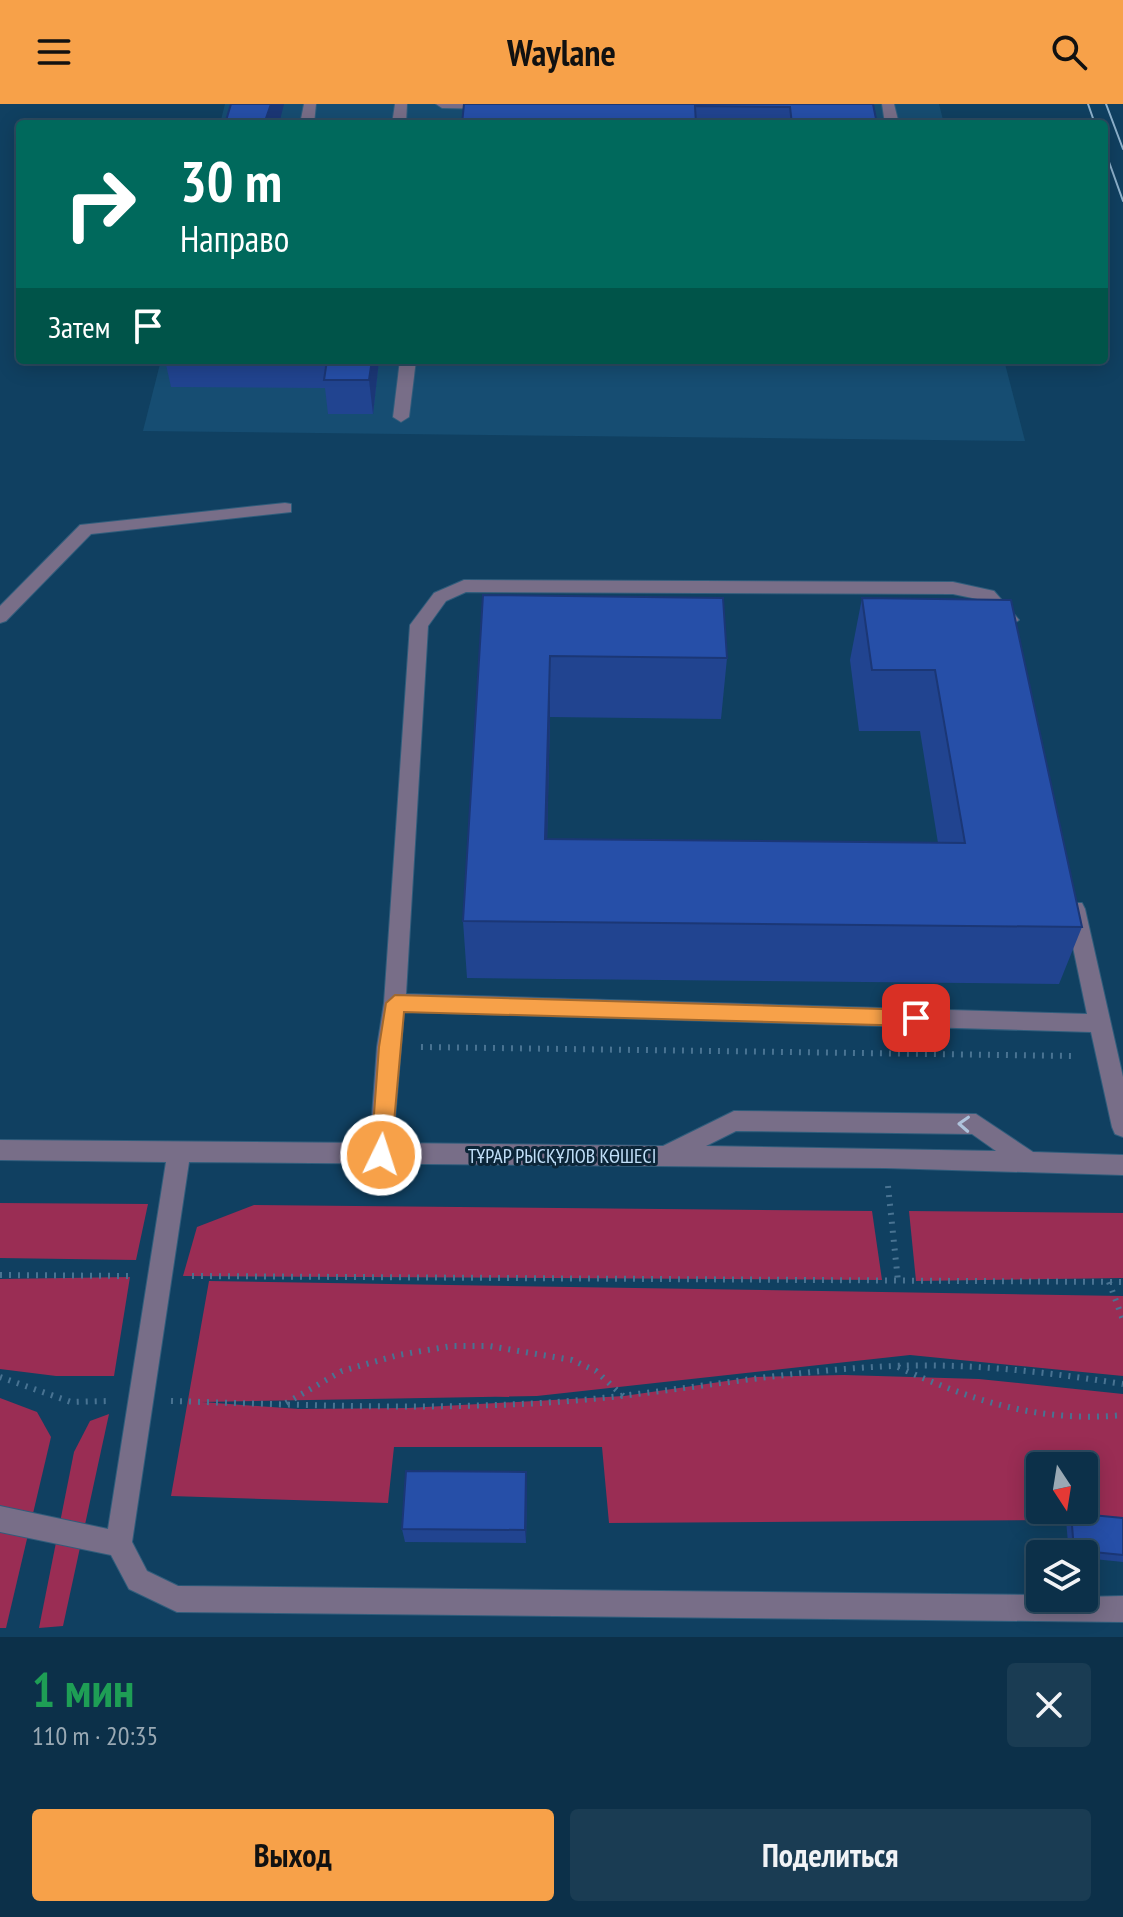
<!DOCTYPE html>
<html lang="ru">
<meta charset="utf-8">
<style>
body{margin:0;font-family:"PT Sans Narrow",sans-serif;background:#1a3c53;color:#f1f3f6;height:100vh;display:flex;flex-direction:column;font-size:30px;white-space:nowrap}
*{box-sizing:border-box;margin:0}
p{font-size:26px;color:#9aa9b4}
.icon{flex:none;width:44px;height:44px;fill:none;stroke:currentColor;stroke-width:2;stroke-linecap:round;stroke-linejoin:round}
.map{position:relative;height:1533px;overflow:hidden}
.sheet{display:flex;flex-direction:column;background:#0c3049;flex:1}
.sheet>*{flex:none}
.hud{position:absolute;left:16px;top:16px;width:1092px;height:244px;border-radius:8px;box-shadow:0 4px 20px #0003,0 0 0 2px #2c4b61;background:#00695c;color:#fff;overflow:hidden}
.needle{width:52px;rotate:168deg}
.buttons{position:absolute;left:1026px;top:1348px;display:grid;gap:16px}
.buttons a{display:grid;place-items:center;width:72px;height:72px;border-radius:8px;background:#0c3049;box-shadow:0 4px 20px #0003,0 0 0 2px #2c4b61;font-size:40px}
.pin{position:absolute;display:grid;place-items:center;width:68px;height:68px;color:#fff;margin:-34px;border-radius:16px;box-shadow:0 4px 12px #0006}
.me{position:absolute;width:88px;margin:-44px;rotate:4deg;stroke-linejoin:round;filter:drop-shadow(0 0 6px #0008)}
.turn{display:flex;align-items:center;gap:28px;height:168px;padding:0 32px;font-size:36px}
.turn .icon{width:104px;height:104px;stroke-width:2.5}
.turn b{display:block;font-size:56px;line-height:68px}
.then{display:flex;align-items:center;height:76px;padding:0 32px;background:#0003;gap:16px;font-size:30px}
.round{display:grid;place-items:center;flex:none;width:84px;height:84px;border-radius:8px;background:#1a3c53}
.overview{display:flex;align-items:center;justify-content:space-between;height:136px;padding:0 32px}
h1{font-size:48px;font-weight:800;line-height:60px;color:#1e9e55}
.action{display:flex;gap:16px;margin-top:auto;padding:16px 32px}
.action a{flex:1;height:92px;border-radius:8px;background:#f7a149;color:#111;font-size:32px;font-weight:800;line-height:92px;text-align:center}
.action a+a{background:#1a3c53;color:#f1f3f6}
header{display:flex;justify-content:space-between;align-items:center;height:104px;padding:0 32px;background:#f7a149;color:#111;font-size:36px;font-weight:800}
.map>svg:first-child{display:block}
.built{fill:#164d72}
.green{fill:#9a2d54;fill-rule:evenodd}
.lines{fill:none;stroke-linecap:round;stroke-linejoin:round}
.minor-casing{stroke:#305d7c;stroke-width:2}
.path{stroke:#497392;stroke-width:6;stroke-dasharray:2 7;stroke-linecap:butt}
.minor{fill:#786e88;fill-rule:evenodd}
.tram{stroke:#8db1cc;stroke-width:2}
.wall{fill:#214490}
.shaded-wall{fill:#1b3776}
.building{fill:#264fa8;stroke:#1b3776;stroke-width:2}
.oneway{stroke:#afc3dc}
.route{fill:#f7a149;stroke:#a1692f;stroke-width:2}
.labels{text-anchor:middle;stroke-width:6;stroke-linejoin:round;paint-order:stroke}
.street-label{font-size:20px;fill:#c1dff8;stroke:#0c2639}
</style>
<header><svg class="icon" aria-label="menu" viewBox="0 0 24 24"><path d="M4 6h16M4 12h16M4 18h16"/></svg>Waylane<svg class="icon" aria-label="search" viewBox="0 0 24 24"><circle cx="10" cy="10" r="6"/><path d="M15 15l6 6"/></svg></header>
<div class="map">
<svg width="1123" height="1533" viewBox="0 0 1123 1533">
<rect width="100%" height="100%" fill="#104061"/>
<g class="built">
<polygon points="225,0 939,0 944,20 220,20"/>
<polygon points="161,256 1004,256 1025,337 143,327"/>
</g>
<g class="green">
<polygon points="0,1099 148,1100 136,1156 0,1154"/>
<polygon points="254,1101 872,1107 882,1176 183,1172 197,1123"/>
<polygon points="909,1107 1123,1109 1123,1174 916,1177"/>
<polygon points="130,1173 114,1272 56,1272 0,1265 0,1175"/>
<path d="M209 1177 1123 1192V1272L910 1251 537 1292 202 1298 299 1305 408 1304 624 1292 754 1273 844 1271 979 1275 1123 1290V1421L1066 1416 609 1419 602 1343H394L388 1399 171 1392ZM1040 1362H1084V1406H1040Z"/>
<polygon points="0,1294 37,1308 51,1333 6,1524 0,1524"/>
<polygon points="109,1310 63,1522 39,1524 74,1348 90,1317"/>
</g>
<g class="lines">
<defs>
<g id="minor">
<polygon points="304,0 316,0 314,20 300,20"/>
<polygon points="395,0 407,0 406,20 392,20"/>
<polygon points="436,0 498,0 498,1 492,5 442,4"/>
<polygon points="882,0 894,0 899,20 885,20"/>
<polygon points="400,256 416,256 409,313 401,318 393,313"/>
<polygon points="285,399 291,400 291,408 91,430 6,517 0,519 0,502 80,421"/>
<path d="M464 476 953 478 994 487 1019 516 1010 522 1004 520 982 496 953 490 466 488 446 497 428 522 406 890 1087 910 1065 805 1068 799H1082L1085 805 1123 973V1033L1115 1030 1112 1023 1091 928 404 908 393 1039 663 1042 734 1007 976 1010 1033 1048 1123 1051V1071L885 1064 189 1058 132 1438 147 1467 178 1482 1040 1491V1494L1123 1492V1518L177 1508 129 1485 111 1451 0 1428V1402L108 1425 166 1058 0 1056V1036L370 1039 377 943 384 899 410 521 434 489ZM736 1027 972 1030 996 1047 706 1042Z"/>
</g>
</defs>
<use href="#minor" class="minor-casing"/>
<g class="path">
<polyline points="421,943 1075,952"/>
<polyline points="888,1082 898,1177"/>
<polyline points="0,1171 130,1172"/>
<polyline points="192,1172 1123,1178"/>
<polyline points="1109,1178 1123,1216"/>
<path d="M898 1263C972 1297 1041 1319 1123 1311"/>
<polyline points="0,1273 71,1298 109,1297"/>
<path d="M171 1297C304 1301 437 1307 570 1297 678 1288 786 1266 894 1262 971 1259 1047 1268 1123 1280"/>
<polyline points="286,1299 342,1267 398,1251 451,1242 489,1242 572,1256 596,1267 623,1292"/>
</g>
<use href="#minor" class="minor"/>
<g class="tram">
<polyline points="1088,0 1095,20"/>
<polyline points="1106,0 1123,45"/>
<polyline points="1104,44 1123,97"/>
</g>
</g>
<g class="wall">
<polygon points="464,0 873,0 877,20 462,20"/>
<polygon points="165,256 379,256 373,310 328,310 325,284 171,283"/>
<polygon points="483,491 727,554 721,615 550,613 547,735 938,739 920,627 859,627 850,556 862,494 1011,496 1082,823 1059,880 467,874 463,817"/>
<polygon points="527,1382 526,1439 405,1438 402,1425"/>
<polygon points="1071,1409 1123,1414 1123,1458 1084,1454 1084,1450 1069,1450 1066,1416"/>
</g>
<g class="shaded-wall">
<polygon points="271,0 284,0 279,20 264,20"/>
<polygon points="372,256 379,256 373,310 369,276"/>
<polygon points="550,552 550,613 546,794 545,735"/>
<polygon points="526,1368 527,1382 526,1439 525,1426"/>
</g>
<g class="building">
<polygon points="231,0 271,0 264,20 225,20"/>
<polygon points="464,0 873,0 877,20 792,20 790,3 695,2 696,20 462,20"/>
<polygon points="327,256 372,256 369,276 324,276"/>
<polygon points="483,491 723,494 727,554 550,552 545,735 965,739 935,566 872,566 862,494 1011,496 1082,823 463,817"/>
<polygon points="406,1367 526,1368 525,1426 402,1425"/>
<polygon points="1071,1409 1123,1414 1123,1451 1074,1446"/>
</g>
<defs><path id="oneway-chevron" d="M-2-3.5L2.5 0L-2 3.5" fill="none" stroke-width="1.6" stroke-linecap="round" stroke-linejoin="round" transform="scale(2)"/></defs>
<use class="oneway" href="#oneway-chevron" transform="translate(964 1020) rotate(-177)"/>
<polygon class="route" points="395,891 916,906 926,914 916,922 404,908 391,1051 388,1058 381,1060 374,1058 371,1051 379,943 386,899"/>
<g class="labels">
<g class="street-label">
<text x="562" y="1059">ТҰРАР РЫСҚҰЛОВ КӨШЕСІ</text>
</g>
</g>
</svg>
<div class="buttons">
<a><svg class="needle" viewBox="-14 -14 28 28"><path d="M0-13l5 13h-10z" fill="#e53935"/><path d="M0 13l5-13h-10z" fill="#9aa9b4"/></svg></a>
<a><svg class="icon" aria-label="layers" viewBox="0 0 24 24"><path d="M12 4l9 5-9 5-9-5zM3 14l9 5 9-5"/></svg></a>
</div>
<div class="pin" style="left:916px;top:914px;background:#d93025"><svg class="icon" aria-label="arrive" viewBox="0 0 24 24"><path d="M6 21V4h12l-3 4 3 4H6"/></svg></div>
<svg class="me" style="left:381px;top:1051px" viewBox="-20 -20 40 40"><circle r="17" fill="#f7a149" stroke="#fff" stroke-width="3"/><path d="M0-11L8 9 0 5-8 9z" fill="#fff"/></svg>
<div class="hud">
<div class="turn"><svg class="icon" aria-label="right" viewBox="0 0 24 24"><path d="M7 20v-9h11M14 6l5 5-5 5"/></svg><div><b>30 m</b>Направо</div></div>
<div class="then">Затем<svg class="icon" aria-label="arrive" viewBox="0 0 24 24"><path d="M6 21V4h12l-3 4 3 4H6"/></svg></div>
</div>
</div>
<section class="sheet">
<div class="overview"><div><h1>1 мин</h1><p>110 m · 20:35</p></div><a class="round"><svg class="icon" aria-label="close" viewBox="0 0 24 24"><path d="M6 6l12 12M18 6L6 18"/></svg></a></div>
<div class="action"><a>Выход</a><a>Поделиться</a></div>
</section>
